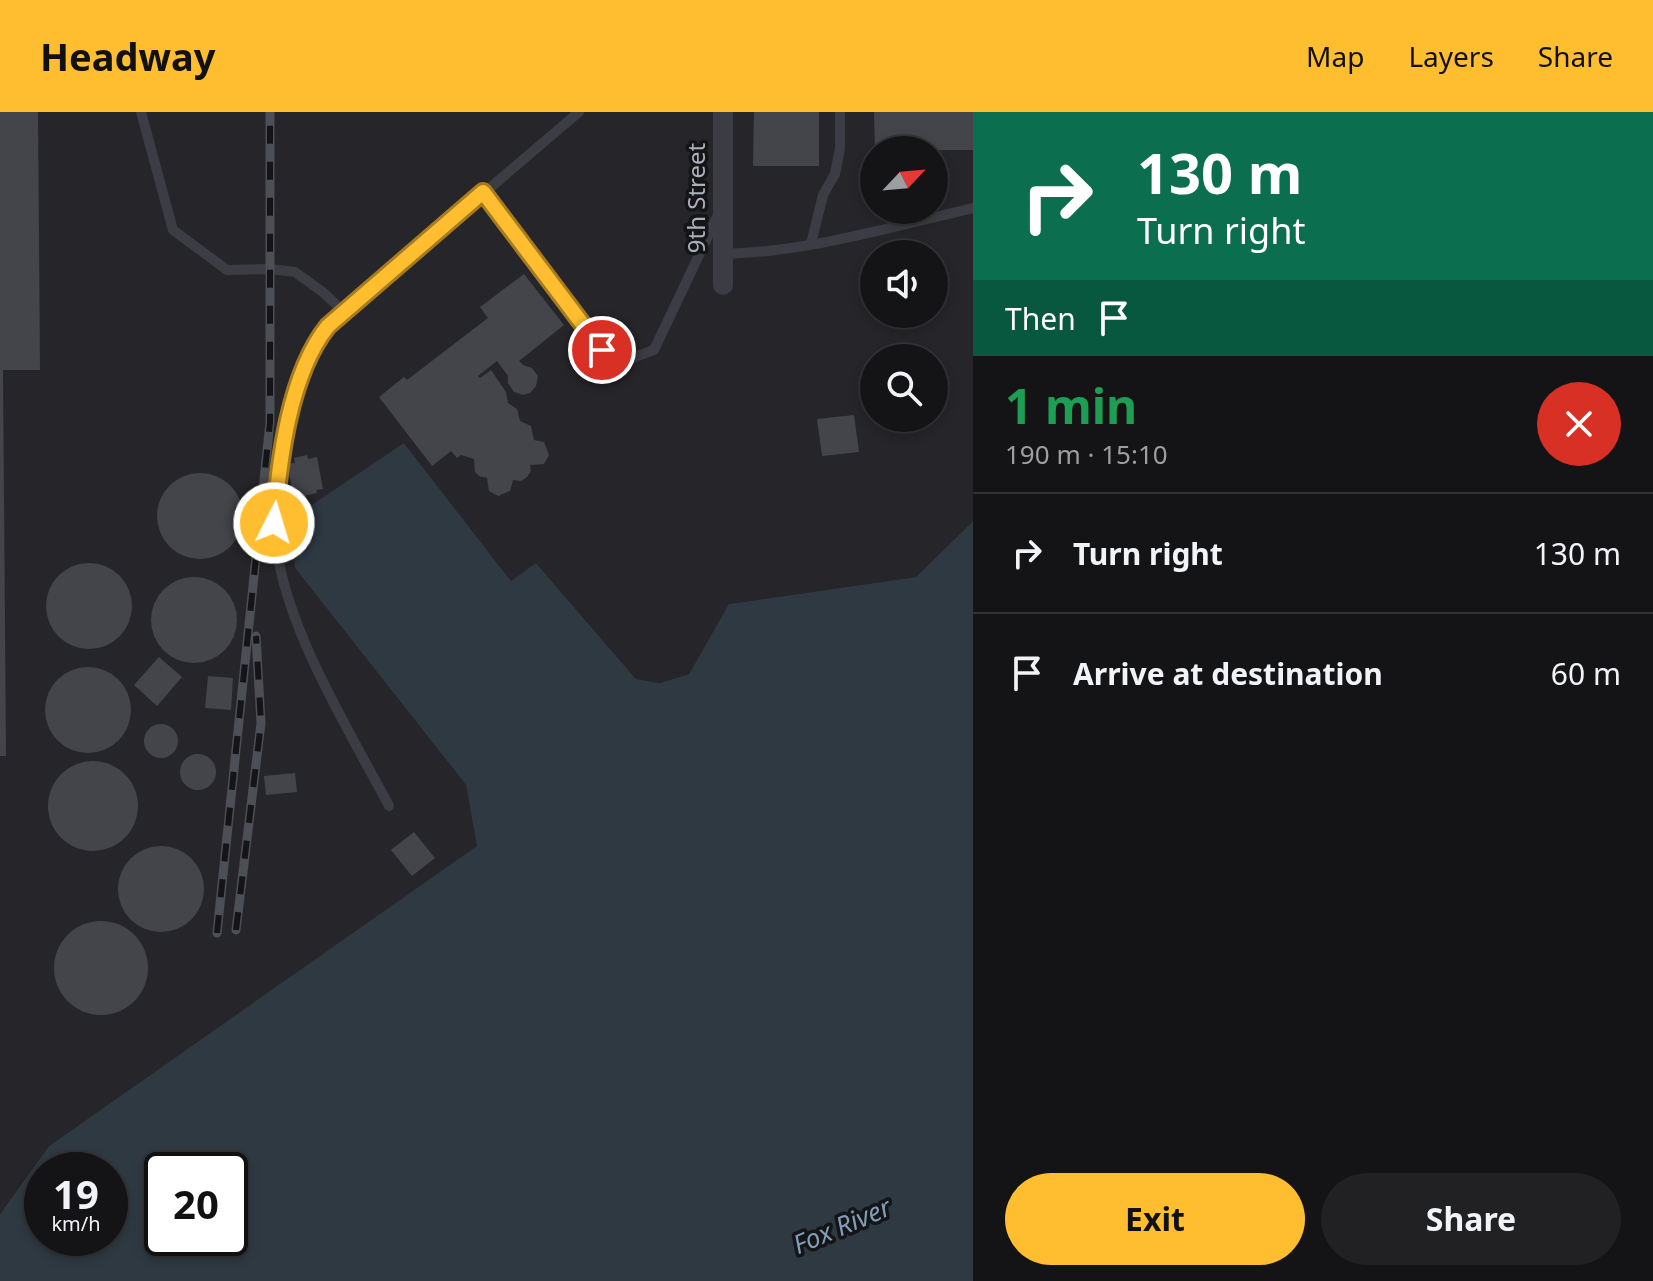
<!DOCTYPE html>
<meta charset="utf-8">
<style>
body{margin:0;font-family:"Noto Sans",sans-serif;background:#212123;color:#f1f3f6;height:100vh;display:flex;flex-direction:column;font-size:30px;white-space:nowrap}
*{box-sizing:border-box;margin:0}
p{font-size:26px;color:#9d9ea1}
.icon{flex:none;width:44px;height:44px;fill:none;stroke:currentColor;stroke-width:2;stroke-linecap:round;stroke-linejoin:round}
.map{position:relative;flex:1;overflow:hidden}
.sheet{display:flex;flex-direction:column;background:#141416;width:680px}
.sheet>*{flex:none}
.guide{background:#0b6e4f;color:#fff;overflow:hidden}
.needle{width:52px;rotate:64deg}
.buttons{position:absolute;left:860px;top:24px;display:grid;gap:16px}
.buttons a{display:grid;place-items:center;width:88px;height:88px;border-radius:50%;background:#141416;box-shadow:0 4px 12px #0003,0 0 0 2px #333335;font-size:40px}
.speed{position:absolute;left:24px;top:1040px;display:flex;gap:16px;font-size:40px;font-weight:700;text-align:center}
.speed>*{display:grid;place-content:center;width:104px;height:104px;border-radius:50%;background:#141416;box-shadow:0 4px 12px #0003,0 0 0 2px #333335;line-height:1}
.speed small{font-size:20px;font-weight:400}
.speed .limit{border:4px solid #111;border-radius:12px;background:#fff;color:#111}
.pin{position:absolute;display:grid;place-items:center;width:68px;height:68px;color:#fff;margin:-34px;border:4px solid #fff;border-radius:50%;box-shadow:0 2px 8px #0007}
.me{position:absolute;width:88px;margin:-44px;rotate:5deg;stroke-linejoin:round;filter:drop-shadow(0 0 6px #0008)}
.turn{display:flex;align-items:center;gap:28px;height:168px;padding:0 32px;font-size:36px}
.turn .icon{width:104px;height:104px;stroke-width:2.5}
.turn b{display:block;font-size:56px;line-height:68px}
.then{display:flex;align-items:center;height:76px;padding:0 32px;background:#0003;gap:16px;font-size:30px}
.round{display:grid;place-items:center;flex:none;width:84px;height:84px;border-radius:42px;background:#212123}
.headline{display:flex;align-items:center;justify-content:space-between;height:136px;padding:0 32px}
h1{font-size:48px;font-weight:700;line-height:60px;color:#1e9e55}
.cta{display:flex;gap:16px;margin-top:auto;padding:16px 32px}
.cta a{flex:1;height:92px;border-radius:48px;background:#ffbe2f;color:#111;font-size:32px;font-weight:700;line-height:92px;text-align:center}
.cta a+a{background:#212123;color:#f1f3f6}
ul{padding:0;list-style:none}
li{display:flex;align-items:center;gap:24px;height:120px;padding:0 32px;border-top:2px solid #333335}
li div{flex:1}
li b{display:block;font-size:30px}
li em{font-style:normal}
header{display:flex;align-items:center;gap:48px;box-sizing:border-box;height:112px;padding:0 40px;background:#ffbe2f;color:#111}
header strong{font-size:38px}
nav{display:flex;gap:44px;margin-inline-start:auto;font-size:28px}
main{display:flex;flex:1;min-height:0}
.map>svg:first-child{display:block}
.built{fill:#26262a;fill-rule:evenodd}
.water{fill:#2e3942;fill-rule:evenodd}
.building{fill:#44454a}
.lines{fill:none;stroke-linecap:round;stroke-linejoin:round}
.lane{stroke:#3c3d44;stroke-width:10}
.street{stroke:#3c3d44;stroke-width:20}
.rail-casing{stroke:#4d4f57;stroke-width:9}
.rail{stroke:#151518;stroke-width:6;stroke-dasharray:18;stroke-linecap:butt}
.route-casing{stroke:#a67c1f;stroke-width:20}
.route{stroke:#ffbe2f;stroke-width:14}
.labels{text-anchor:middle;stroke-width:7;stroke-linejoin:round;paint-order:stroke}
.street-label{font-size:24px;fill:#abb0bd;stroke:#151518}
.water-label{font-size:26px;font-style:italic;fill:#809eba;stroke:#151518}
</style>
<header>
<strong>Headway</strong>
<nav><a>Map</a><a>Layers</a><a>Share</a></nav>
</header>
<main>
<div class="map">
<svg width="973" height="1169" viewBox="0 0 973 1169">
<rect width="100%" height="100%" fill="#1a1a1d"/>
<path class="built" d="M0 0H973V409L916 465 730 492 689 562 660 571 636 567 537 452 511 469 404 331 295 456 466 673 478 734 49 1034 0 1102ZM874 38H934V98H874ZM874 142H934V202H874ZM874 246H934V306H874Z"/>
<path class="water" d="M404 331 511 469 536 451 636 567 660 571 689 562 729 492 916 465 973 409V1169H0V1102L49 1034 477 734 466 673 295 456 291 407ZM42 1058H110V1126H42ZM162 1058H230V1126H162Z"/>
<g class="building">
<polygon points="0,0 38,0 40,258 3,258 6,644 0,644"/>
<polygon points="754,0 819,0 819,54 753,54"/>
<polygon points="874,0 973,0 973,38 875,38"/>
<polygon points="524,162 564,213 519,249 523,253 532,256 538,264 536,274 530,281 523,283 514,280 508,271 508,264 497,249 478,264 480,266 491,258 506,280 508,291 517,297 520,309 531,314 534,328 544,330 549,343 544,352 530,353 531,359 527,365 521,369 513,368 510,379 498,384 489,379 487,366 479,364 475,360 474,347 461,343 457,346 451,339 432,354 379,285 404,265 407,268 488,206 480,195"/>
<polygon points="854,303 859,340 822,344 817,307"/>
<polygon points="307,343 308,347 317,345 323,377 316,378 317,381 299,385 298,380 293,381 287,352 295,351 294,346"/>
<circle cx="200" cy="404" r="43"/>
<circle cx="89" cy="494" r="43"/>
<circle cx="194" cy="508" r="43"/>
<polygon points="159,545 182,565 157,594 134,573"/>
<circle cx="88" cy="598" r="43"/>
<polygon points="208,564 233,566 231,598 205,596"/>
<circle cx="161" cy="629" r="17"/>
<circle cx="198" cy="660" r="18"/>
<circle cx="93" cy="694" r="45"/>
<polygon points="295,661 297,680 266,683 264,664"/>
<polygon points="414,720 435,746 412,764 391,738"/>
<circle cx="161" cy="777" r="43"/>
<circle cx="101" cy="856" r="47"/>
</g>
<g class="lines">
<g class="lane">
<polyline points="141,0 173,118 227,158 270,157 295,160 324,181 344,200"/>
<polyline points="483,80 602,238 629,247 654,238 718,103"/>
<polyline points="811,132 823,83 835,62 840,36 840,0"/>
<path d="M723 142C808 140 891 115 973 96"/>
<path d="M389 694C346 612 278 506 274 412 272 376 282 338 291 303 300 269 305 242 328 214L579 0"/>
</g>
<polyline class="street" points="723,173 723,0"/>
<defs>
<g id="rail">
<polyline points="236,818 261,611 256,524"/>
<polyline points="217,821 270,310 270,0"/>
</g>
</defs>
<use href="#rail" class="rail-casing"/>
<use href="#rail" class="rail"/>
</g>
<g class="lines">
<defs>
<path id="route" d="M274 411C279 350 289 262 328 214L483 80 602 238"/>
</defs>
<use href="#route" class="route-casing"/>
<use href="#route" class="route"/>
</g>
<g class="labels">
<g class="street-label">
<text transform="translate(697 86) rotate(-90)" y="8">9th Street</text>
</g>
<g class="water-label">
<text transform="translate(842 1114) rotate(-23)" y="9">Fox River</text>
</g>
</g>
</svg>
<div class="buttons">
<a><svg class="needle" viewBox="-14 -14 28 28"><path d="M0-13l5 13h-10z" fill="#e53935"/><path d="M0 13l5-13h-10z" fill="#9d9ea1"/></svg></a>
<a><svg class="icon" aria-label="sound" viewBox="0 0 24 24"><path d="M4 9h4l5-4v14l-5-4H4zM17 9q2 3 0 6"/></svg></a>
<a><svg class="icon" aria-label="search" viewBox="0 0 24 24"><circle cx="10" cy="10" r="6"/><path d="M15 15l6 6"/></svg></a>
</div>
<div class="speed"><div>19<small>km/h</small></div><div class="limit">20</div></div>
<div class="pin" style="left:602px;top:238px;background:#d93025"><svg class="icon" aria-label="arrive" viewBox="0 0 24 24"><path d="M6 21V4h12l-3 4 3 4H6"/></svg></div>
<svg class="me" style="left:274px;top:411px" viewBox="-20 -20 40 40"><circle r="17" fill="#ffbe2f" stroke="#fff" stroke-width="3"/><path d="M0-11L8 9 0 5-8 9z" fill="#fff"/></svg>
</div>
<section class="sheet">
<div class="guide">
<div class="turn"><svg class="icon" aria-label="right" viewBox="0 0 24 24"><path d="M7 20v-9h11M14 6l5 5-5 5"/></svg><div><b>130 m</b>Turn right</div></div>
<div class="then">Then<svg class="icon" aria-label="arrive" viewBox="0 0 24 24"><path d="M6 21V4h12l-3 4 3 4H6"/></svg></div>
</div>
<div class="headline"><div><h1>1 min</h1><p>190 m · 15:10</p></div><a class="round" style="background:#d93025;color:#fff"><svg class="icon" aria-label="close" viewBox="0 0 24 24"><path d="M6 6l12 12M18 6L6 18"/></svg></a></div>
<ul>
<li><svg class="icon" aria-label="right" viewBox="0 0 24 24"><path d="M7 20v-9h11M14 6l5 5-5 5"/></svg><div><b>Turn right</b></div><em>130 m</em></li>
<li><svg class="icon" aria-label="arrive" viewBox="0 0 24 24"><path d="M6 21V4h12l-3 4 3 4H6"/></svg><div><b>Arrive at destination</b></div><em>60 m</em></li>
</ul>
<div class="cta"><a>Exit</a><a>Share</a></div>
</section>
</main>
